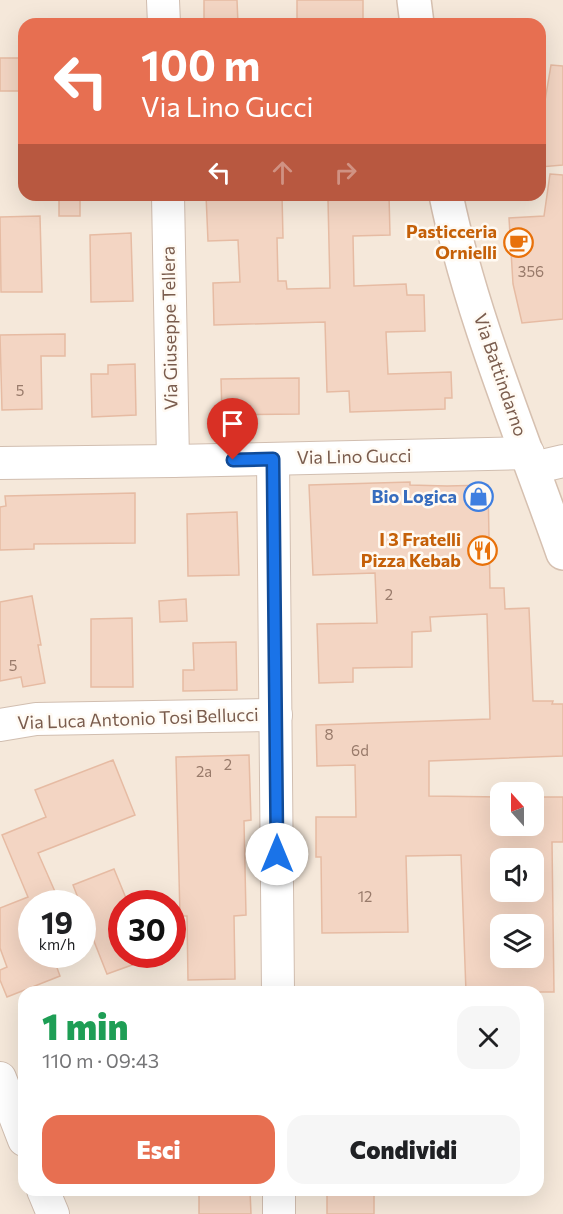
<!DOCTYPE html>
<html lang="it">
<meta charset="utf-8">
<style>
body{margin:0;font-family:Commissioner,sans-serif;background:#f6f6f6;color:#202124;height:100vh;display:flex;flex-direction:column;font-size:22px;white-space:nowrap}
*{box-sizing:border-box;margin:0}
p{font-size:20px;color:#757577}
.icon{flex:none;width:33px;height:33px;fill:none;stroke:currentColor;stroke-width:2;stroke-linecap:round;stroke-linejoin:round}
.map{position:relative;flex:1;overflow:hidden}
.drawer{position:absolute;left:18px;top:986px;width:526px;height:210px;display:flex;flex-direction:column;background:#fff;border-radius:18px;box-shadow:0 6px 24px #0002}
.drawer>*{flex:none}
.hud{position:absolute;left:18px;top:18px;width:528px;height:183px;border-radius:18px;box-shadow:0 6px 24px #0002;background:#e76f51;color:#fff;overflow:hidden}
.needle{width:39px;rotate:339deg}
.buttons{position:absolute;left:490px;top:782px;display:grid;gap:12px}
.buttons a{display:grid;place-items:center;width:54px;height:54px;border-radius:12px;background:#fff;box-shadow:0 6px 24px #0002;font-size:30px}
.speed{position:absolute;left:18px;top:890px;display:flex;gap:12px;font-size:30px;font-weight:700;text-align:center}
.speed>*{display:grid;place-content:center;width:78px;height:78px;border-radius:50%;background:#fff;box-shadow:0 6px 24px #0002;line-height:1}
.speed small{font-size:15px;font-weight:400}
.speed .limit{border:9px solid #d22;background:#fff;color:#111}
.pin{position:absolute;display:grid;place-items:center;width:51px;height:51px;color:#fff;margin:-62px -26px;border-radius:50% 50% 50% 0;rotate:-45deg;box-shadow:0 0 6px #0007}
.pin .icon{rotate:45deg}
.me{position:absolute;width:66px;margin:-33px;rotate:0deg;stroke-linejoin:round;filter:drop-shadow(0 0 4px #0008)}
.turn{display:flex;align-items:center;gap:21px;height:126px;padding:0 24px;font-size:27px}
.turn .icon{width:78px;height:78px;stroke-width:2.5}
.turn b{display:block;font-size:42px;line-height:51px}
.lanes{display:flex;align-items:center;height:57px;padding:0 24px;background:#0003;justify-content:center;gap:30px;direction:ltr}
.lanes .off{opacity:.35}
.round{display:grid;place-items:center;flex:none;width:63px;height:63px;border-radius:18px;background:#f6f6f6}
.headline{display:flex;align-items:center;justify-content:space-between;height:102px;padding:0 24px}
h1{font-size:36px;font-weight:800;line-height:45px;color:#1e9e55}
.action{display:flex;gap:12px;margin-top:auto;padding:12px 24px}
.action a{flex:1;height:69px;border-radius:18px;background:#e76f51;color:#fff;font-size:24px;font-weight:800;line-height:69px;text-align:center}
.action a+a{background:#f6f6f6;color:#202124}
.map>svg:first-child{display:block}
.residential{fill:#f5e8da;fill-rule:evenodd}
.building{fill:#f3d5c3;stroke:#e6bba3;stroke-width:1.5;fill-rule:evenodd}
.lines{fill:none;stroke-linecap:round;stroke-linejoin:round}
.street-casing{stroke:#d1beb0;stroke-width:34}
.secondary-casing{stroke:#d6c0b0;stroke-width:36}
.street{stroke:#fff;stroke-width:32}
.secondary{stroke:#fff;stroke-width:33}
.route-casing{stroke:#114b97;stroke-width:15}
.route{stroke:#1a73e8;stroke-width:10}
.labels{text-anchor:middle;stroke-width:5;stroke-linejoin:round;paint-order:stroke}
.number-label{font-size:15px;fill:#987a6a}
.food-label{font-size:18px;font-weight:bold;fill:#c56008;stroke:#fffaf3;text-anchor:end}
.street-label{font-size:18px;fill:#7a5c4d;stroke:#fffaf3}
.shop-label{font-size:18px;font-weight:bold;fill:#366cbe;stroke:#fffaf3;text-anchor:end}
</style>
<div class="map">
<svg width="563" height="1214" viewBox="0 0 563 1214">
<rect width="100%" height="100%" fill="#fdf6ec"/>
<path class="residential" d="M0 0H563V1214H0ZM24 24H540V195H24ZM501 792H534V825H501ZM501 858H534V891H501ZM32 903H82V954H32ZM122 903H172V954H122ZM501 924H534V957H501ZM24 992H538V1190H24Z"/>
<g class="building">
<polygon points="204,0 237,0 238,24 204,24"/>
<rect x="297" y="0" width="66" height="24"/>
<rect x="0" y="58" width="24" height="33"/>
<polygon points="551,65 563,66 563,165 540,167 540,130"/>
<polygon points="550,174 563,175 563,319 522,323 513,284 509,218 544,216"/>
<rect x="59" y="195" width="21" height="21"/>
<polygon points="206,195 282,195 283,238 277,238 278,281 286,281 287,289 330,288 328,200 353,199 353,196 389,195 390,235 353,236 354,286 406,284 407,295 424,295 425,331 386,332 388,374 451,372 452,398 445,398 445,409 350,412 349,391 327,392 325,322 214,325 213,283 240,282 238,240 208,241"/>
<polygon points="40,216 42,292 1,292 0,217"/>
<polygon points="131,233 133,301 91,302 90,235"/>
<polygon points="65,334 65,356 41,356 42,409 2,410 0,335"/>
<polygon points="135,364 136,415 92,417 91,374 108,374 108,365"/>
<polygon points="299,378 299,414 222,415 221,379"/>
<path d="M410 482V485L447 486 488 485 490 588H504L505 609 529 608 533 701H553L552 704H563V756L429 761V796L501 797V825H534V797H563V842H552L554 992H466L461 855 406 856 408 932 322 933 321 857H316V817H356L355 765 317 766 316 725 490 719 487 614 430 617 431 631 412 632V667L353 668V682L319 683 317 624 377 623 375 573 313 575 309 485ZM501 858H534V891H501ZM501 924H534V957H501Z"/>
<polygon points="135,493 135,543 34,544 34,549 0,550 0,507 6,506 5,496"/>
<polygon points="237,512 239,575 188,576 187,514"/>
<polygon points="32,596 41,645 38,645 45,683 23,687 21,677 0,681 0,602"/>
<polygon points="186,599 187,621 160,622 159,601"/>
<polygon points="132,618 133,687 91,687 91,619"/>
<polygon points="236,642 237,690 183,691 183,670 194,670 193,643"/>
<polygon points="249,755 251,820 244,821 246,915 234,916 235,979 188,980 187,916 180,916 176,757"/>
<polygon points="113,760 135,815 38,853 60,903 32,903 32,954 52,954 60,976 7,997 0,980 0,970 7,967 0,948 0,908 28,897 2,835 46,817 35,790"/>
<polygon points="114,869 128,903 122,903 122,954 128,954 132,965 107,974 82,911 82,903 80,903 73,885"/>
<polygon points="199,1190 250,1190 251,1214 199,1214"/>
<rect x="327" y="1190" width="47" height="24"/>
</g>
<g class="lines">
<defs>
<g id="street">
<polyline points="163,0 164,24"/>
<polyline points="168,195 173,461"/>
<polyline points="273,459 278,992"/>
<polyline points="0,463 173,461 528,453"/>
<polyline points="533,468 563,461"/>
<polyline points="0,725 36,719 276,715"/>
<polyline points="0,1078 24,1140"/>
<polyline points="43,1190 53,1214"/>
<polyline points="279,1190 279,1214"/>
</g>
<g id="secondary">
<polyline points="414,0 417,24"/>
<path d="M446 195C471 316 522 436 563 553"/>
</g>
</defs>
<use href="#street" class="street-casing"/>
<use href="#secondary" class="secondary-casing"/>
<use href="#street" class="street"/>
<use href="#secondary" class="secondary"/>
</g>
<g class="lines">
<defs>
<polyline id="route" points="233,460 273,459 277,854"/>
</defs>
<use href="#route" class="route-casing"/>
<use href="#route" class="route"/>
</g>
<defs>
<symbol id="cafe-ring" viewBox="-11 -11 22 22"><circle r="9.5" fill="#fffaf3" stroke="#e8710a" stroke-width="1.5"/><path d="M-5.5-4.5H6V0H3Q3 3.5 0 3.5H-2.5Q-5.5 3.5-5.5 0ZM3-3.2v2h1.7v-2ZM-6 4.5H4V6H-6Z" fill="#e8710a"/></symbol>
<symbol id="shop-ring" viewBox="-11 -11 22 22"><circle r="9.5" fill="#fffaf3" stroke="#3f7fe0" stroke-width="1.5"/><path d="M-5-2.5h2.3a2.7 3.5 0 0 1 5.4 0H5L5.5 6h-11ZM-1.5-2.5h3a1.5 2.3 0 0 0-3 0Z" fill="#3f7fe0"/></symbol>
<symbol id="restaurant-ring" viewBox="-11 -11 22 22"><circle r="9.5" fill="#fffaf3" stroke="#e8710a" stroke-width="1.5"/><path d="M-5-6h1v4h1v-4h1v4h1v-4h1v5L-1.5 .5V6h-2V.5L-5-1ZM5-6V6H3V1.5H1.5Q1.5-4 5-6Z" fill="#e8710a"/></symbol>
</defs>
<g fill-rule="evenodd">
<use href="#cafe-ring" x="502" y="226" width="33" height="33"/>
<use href="#shop-ring" x="462" y="480" width="33" height="33"/>
<use href="#restaurant-ring" x="466" y="534" width="33" height="33"/>
</g>
<g class="labels">
<g class="number-label">
<text x="531" y="277">356</text>
<text x="20" y="396">5</text>
<text x="389" y="600">2</text>
<text x="13" y="671">5</text>
<text x="329" y="740">8</text>
<text x="360" y="756">6d</text>
<text x="228" y="770">2</text>
<text x="204" y="777">2a</text>
<text x="365" y="902">12</text>
</g>
<g class="food-label">
<text x="497" y="238">Pasticceria<tspan x="497" dy="21">Ornielli</tspan></text>
<text x="461" y="546">I 3 Fratelli<tspan x="461" dy="21">Pizza Kebab</tspan></text>
</g>
<g class="street-label">
<text transform="translate(170 328) rotate(-91)" y="6">Via Giuseppe Tellera</text>
<text transform="translate(500 375) rotate(71)" y="6">Via Battindarno</text>
<text transform="translate(354 457) rotate(-1)" y="6">Via Lino Gucci</text>
<text transform="translate(138 719) rotate(-2)" y="6">Via Luca Antonio Tosi Bellucci</text>
</g>
<g class="shop-label">
<text x="457" y="503">Bio Logica</text>
</g>
</g>
</svg>
<div class="buttons">
<a><svg class="needle" viewBox="-14 -14 28 28"><path d="M0-13l5 13h-10z" fill="#e53935"/><path d="M0 13l5-13h-10z" fill="#757577"/></svg></a>
<a><svg class="icon" aria-label="sound" viewBox="0 0 24 24"><path d="M4 9h4l5-4v14l-5-4H4zM17 9q2 3 0 6"/></svg></a>
<a><svg class="icon" aria-label="layers" viewBox="0 0 24 24"><path d="M12 4l9 5-9 5-9-5zM3 14l9 5 9-5"/></svg></a>
</div>
<div class="speed"><div>19<small>km/h</small></div><div class="limit">30</div></div>
<div class="pin" style="left:233px;top:460px;background:#d93025"><svg class="icon" aria-label="arrive" viewBox="0 0 24 24"><path d="M6 21V4h12l-3 4 3 4H6"/></svg></div>
<svg class="me" style="left:277px;top:854px" viewBox="-20 -20 40 40"><circle r="19" fill="#fff"/><path d="M0-13L10 11 0 6-10 11z" fill="#1a73e8"/></svg>
<div class="hud">
<div class="turn"><svg class="icon" aria-label="left" viewBox="0 0 24 24"><path d="M17 20v-9H6M10 6l-5 5 5 5"/></svg><div><b>100 m</b>Via Lino Gucci</div></div>
<div class="lanes"><svg class="icon" aria-label="left" viewBox="0 0 24 24"><path d="M17 20v-9H6M10 6l-5 5 5 5"/></svg><svg class="icon off" aria-label="ahead" viewBox="0 0 24 24"><path d="M12 20V5M6 11l6-6 6 6"/></svg><svg class="icon off" aria-label="right" viewBox="0 0 24 24"><path d="M7 20v-9h11M14 6l5 5-5 5"/></svg></div>
</div>
<section class="drawer">
<div class="headline"><div><h1>1 min</h1><p>110 m · 09:43</p></div><a class="round"><svg class="icon" aria-label="close" viewBox="0 0 24 24"><path d="M6 6l12 12M18 6L6 18"/></svg></a></div>
<div class="action"><a>Esci</a><a>Condividi</a></div>
</section>
</div>
